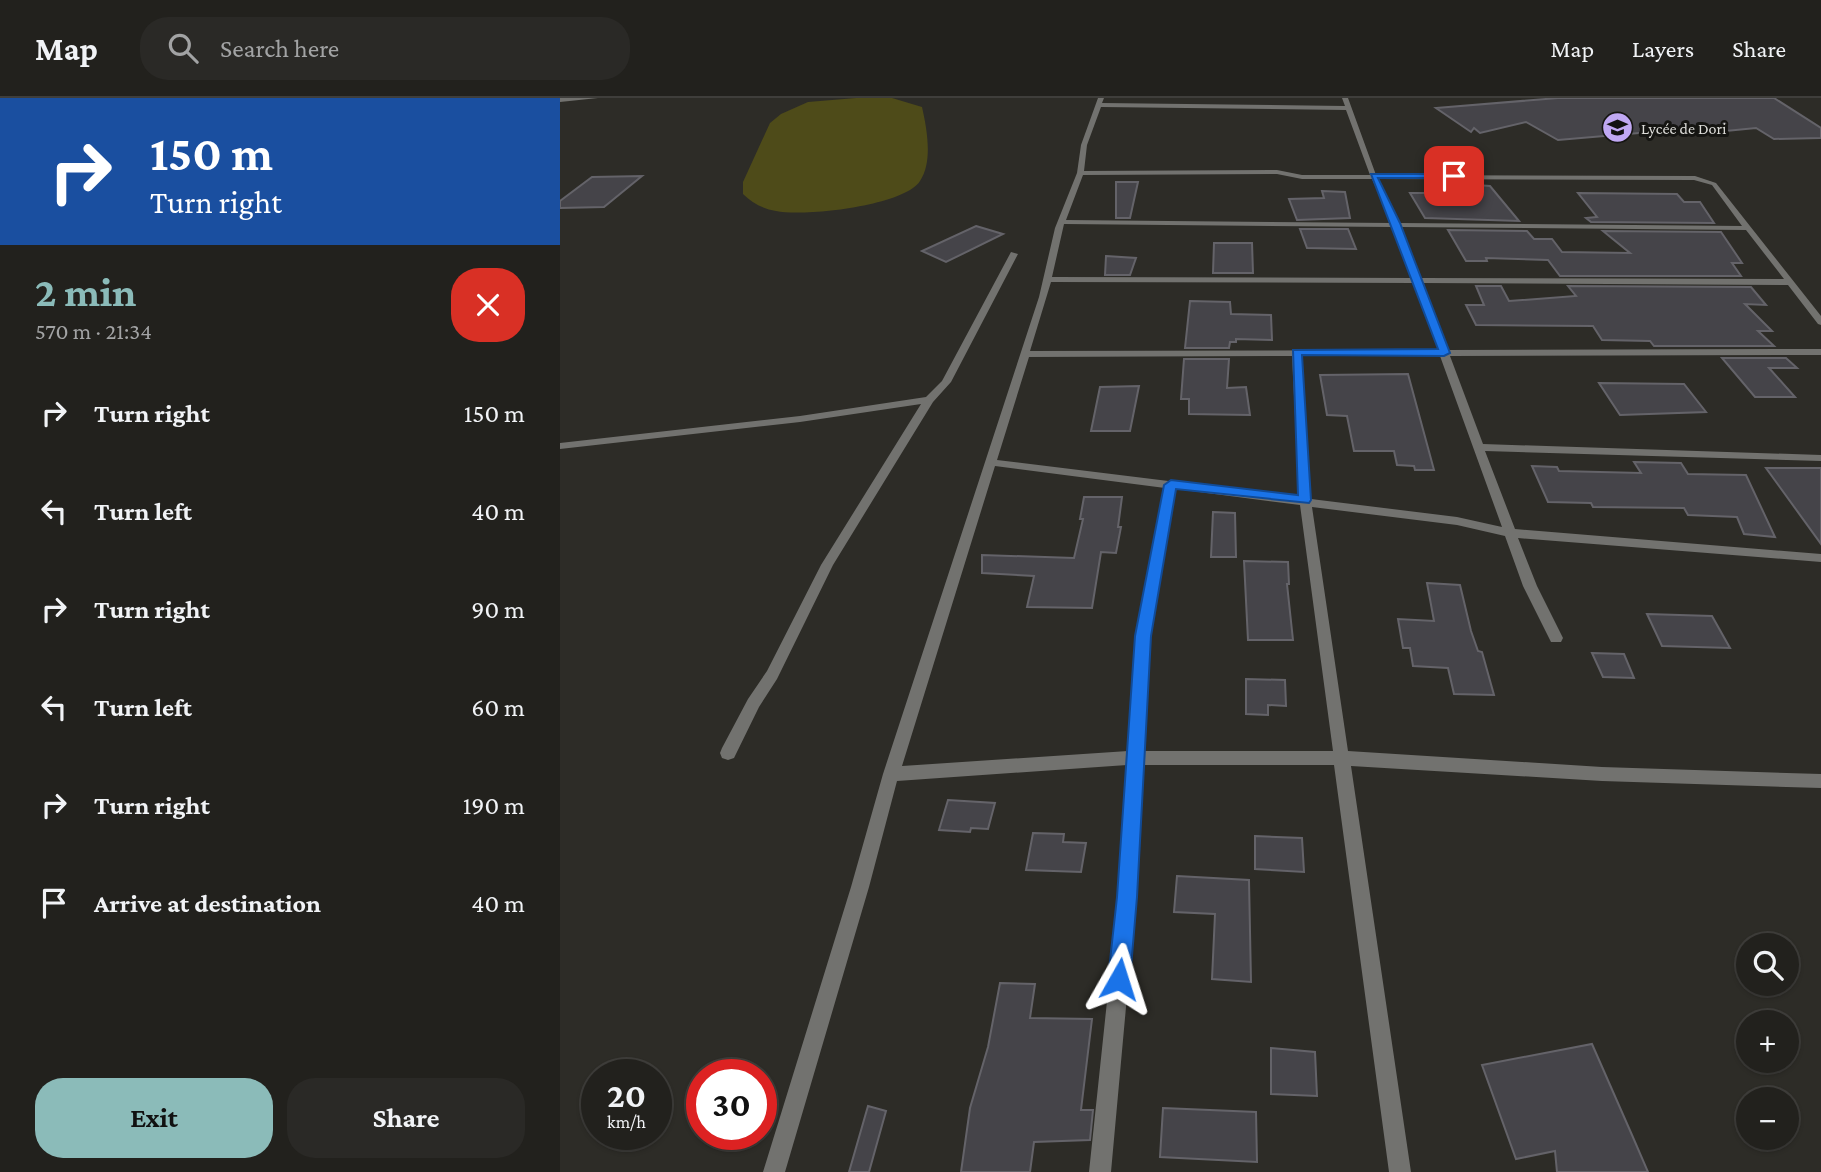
<!DOCTYPE html>
<meta charset="utf-8">
<style>
body{margin:0;font-family:"Crimson Pro",serif;background:#2a2926;color:#f1f3f6;height:100vh;display:flex;flex-direction:column;font-size:26px;white-space:nowrap}
*{box-sizing:border-box;margin:0}
p{font-size:23px;color:#a2a3a4}
.icon{flex:none;width:38px;height:38px;fill:none;stroke:currentColor;stroke-width:2;stroke-linecap:round;stroke-linejoin:round}
.map{position:relative;flex:1;overflow:hidden}
.drawer{display:flex;flex-direction:column;background:#22211d;width:560px}
.drawer>*{flex:none}
.guide{background:#1a4fa0;color:#fff;overflow:hidden}
.fabs{position:absolute;left:1176px;top:835px;display:grid;gap:14px}
.fabs a{display:grid;place-items:center;width:63px;height:63px;border-radius:50%;background:#22211d;box-shadow:0 2px 5px #0004,0 0 0 2px #3f3e3b;font-size:35px}
.speed{position:absolute;left:21px;top:961px;display:flex;gap:14px;font-size:35px;font-weight:700;text-align:center}
.speed>*{display:grid;place-content:center;width:91px;height:91px;border-radius:50%;background:#22211d;box-shadow:0 2px 5px #0004,0 0 0 2px #3f3e3b;line-height:1}
.speed small{font-size:18px;font-weight:400}
.speed .limit{border:10px solid #d22;background:#fff;color:#111}
.pin{position:absolute;display:grid;place-items:center;width:60px;height:60px;color:#fff;margin:-30px;border-radius:14px;box-shadow:0 4px 10px #0006}
.me{position:absolute;width:77px;margin:-38px;rotate:6deg;stroke-linejoin:round;filter:drop-shadow(0 0 5px #0008)}
.turn{display:flex;align-items:center;gap:24px;height:147px;padding:0 35px;font-size:32px}
.turn .icon{width:91px;height:91px;stroke-width:2.5}
.turn b{display:block;font-size:49px;line-height:60px}
.round{display:grid;place-items:center;flex:none;width:74px;height:74px;border-radius:28px;background:#2a2926}
.overview{display:flex;align-items:center;justify-content:space-between;height:119px;padding:0 35px}
h1{font-size:42px;font-weight:700;line-height:52px;color:#8bbbb9}
.primary-button{display:flex;gap:14px;margin-top:auto;padding:14px 35px}
.primary-button a{flex:1;height:80px;border-radius:28px;background:#8bbbb9;color:#111;font-size:28px;font-weight:700;line-height:80px;text-align:center}
.primary-button a+a{background:#2a2926;color:#f1f3f6}
ul{padding:0;list-style:none}
li{display:flex;align-items:center;gap:21px;height:98px;padding:0 35px}
li div{flex:1}
li b{display:block;font-size:26px}
li em{font-style:normal}
header{display:flex;align-items:center;gap:42px;box-sizing:border-box;height:98px;padding:0 35px;background:#22211d;border-bottom:2px solid #3f3e3b}
header strong{font-size:33px}
nav{display:flex;gap:38px;margin-inline-start:auto;font-size:24px}
.search{width:490px;height:63px;background:#2a2926;display:flex;align-items:center;gap:18px;box-sizing:border-box;padding:0 24px;border-radius:28px;color:#a2a3a4;font-size:26px}
main{display:flex;flex:1;min-height:0}
.map>svg:first-child{display:block}
.green{fill:#4e4b19}
.building{fill:#454449;stroke:#646369;stroke-width:2}
.lines{fill:none;stroke-linecap:round;stroke-linejoin:round}
.minor{fill:#72726f;fill-rule:evenodd}
.route{fill:#1a73e8;stroke:#114b97;stroke-width:2}
.labels{text-anchor:middle;stroke-width:6;stroke-linejoin:round;paint-order:stroke}
.far-poi-label{font-size:16px;fill:#ddddd9;stroke:#151512;text-anchor:start}
</style>
<header>
<strong>Map</strong>
<div class="search"><svg class="icon" aria-label="search" viewBox="0 0 24 24"><circle cx="10" cy="10" r="6"/><path d="M15 15l6 6"/></svg>Search here</div>
<nav><a>Map</a><a>Layers</a><a>Share</a></nav>
</header>
<main>
<section class="drawer">
<div class="guide">
<div class="turn"><svg class="icon" aria-label="right" viewBox="0 0 24 24"><path d="M7 20v-9h11M14 6l5 5-5 5"/></svg><div><b>150 m</b>Turn right</div></div>
</div>
<div class="overview"><div><h1>2 min</h1><p>570 m · 21:34</p></div><a class="round" style="background:#d93025;color:#fff"><svg class="icon" aria-label="close" viewBox="0 0 24 24"><path d="M6 6l12 12M18 6L6 18"/></svg></a></div>
<ul>
<li><svg class="icon" aria-label="right" viewBox="0 0 24 24"><path d="M7 20v-9h11M14 6l5 5-5 5"/></svg><div><b>Turn right</b></div><em>150 m</em></li>
<li><svg class="icon" aria-label="left" viewBox="0 0 24 24"><path d="M17 20v-9H6M10 6l-5 5 5 5"/></svg><div><b>Turn left</b></div><em>40 m</em></li>
<li><svg class="icon" aria-label="right" viewBox="0 0 24 24"><path d="M7 20v-9h11M14 6l5 5-5 5"/></svg><div><b>Turn right</b></div><em>90 m</em></li>
<li><svg class="icon" aria-label="left" viewBox="0 0 24 24"><path d="M17 20v-9H6M10 6l-5 5 5 5"/></svg><div><b>Turn left</b></div><em>60 m</em></li>
<li><svg class="icon" aria-label="right" viewBox="0 0 24 24"><path d="M7 20v-9h11M14 6l5 5-5 5"/></svg><div><b>Turn right</b></div><em>190 m</em></li>
<li><svg class="icon" aria-label="arrive" viewBox="0 0 24 24"><path d="M6 21V4h12l-3 4 3 4H6"/></svg><div><b>Arrive at destination</b></div><em>40 m</em></li>
</ul>
<div class="primary-button"><a>Exit</a><a>Share</a></div>
</section>
<div class="map">
<svg width="1261" height="1074" viewBox="0 0 1261 1074">
<rect width="100%" height="100%" fill="#2d2c27"/>
<path class="green" d="M296 0H332L362 9C367 31 373 64 360 83 344 108 244 119 216 113 203 111 192 105 183 96V84L210 25 221 16 248 4Z"/>
<g class="building">
<polygon points="998,0 1214,0 1261,30 1261,40 1214,41 1196,30 1125,37 1114,32 998,42 966,24 920,35 914,30 911,34 876,10"/>
<polygon points="82,78 44,109 0,110 0,103 32,79"/>
<polygon points="556,84 578,84 570,120 556,120"/>
<polygon points="901,86 930,88 959,123 865,120 850,95 905,95"/>
<polygon points="762,93 785,94 790,120 737,122 729,101 764,100"/>
<polygon points="1018,95 1117,96 1124,104 1140,104 1154,125 1031,124 1026,120 1037,119"/>
<polygon points="416,128 443,136 386,164 362,153"/>
<polygon points="740,131 788,131 796,151 747,150"/>
<polygon points="888,132 967,133 974,141 992,141 1002,154 1070,155 1043,133 1161,134 1182,165 1172,165 1181,178 1000,178 988,162 926,160 927,163 906,163"/>
<polygon points="654,145 692,145 693,175 653,175"/>
<polygon points="546,158 576,160 570,177 545,177"/>
<polygon points="916,188 941,188 949,203 1016,198 1008,188 1191,189 1206,207 1185,206 1212,233 1198,233 1214,248 1094,248 1090,243 1042,242 1033,228 916,227 906,207 924,207"/>
<polygon points="630,203 670,204 671,216 711,217 712,242 676,241 676,244 670,244 669,250 625,250"/>
<polygon points="1162,260 1226,260 1237,270 1209,270 1235,299 1195,299"/>
<polygon points="624,261 669,261 667,290 686,289 690,317 629,316 629,301 621,301"/>
<polygon points="848,276 874,372 855,372 854,368 837,367 834,353 794,353 787,318 767,317 760,277"/>
<polygon points="1039,285 1124,286 1146,314 1060,317"/>
<polygon points="579,288 570,333 531,333 540,289"/>
<polygon points="1074,364 1121,365 1128,376 1186,377 1215,439 1184,436 1177,419 1128,417 1124,410 1033,409 1031,405 988,404 972,368 997,369 999,373 1081,375"/>
<polygon points="1206,370 1261,370 1261,446"/>
<polygon points="524,399 562,399 558,429 561,429 556,455 541,454 532,510 467,509 474,478 422,475 422,457 514,460 523,421 520,421"/>
<polygon points="653,414 675,415 676,459 651,459"/>
<polygon points="684,463 728,464 729,486 727,486 733,542 688,542"/>
<polygon points="867,485 900,487 911,533 918,553 922,554 934,597 894,596 888,570 853,568 850,550 843,550 838,521 874,523"/>
<polygon points="1087,516 1152,518 1170,550 1102,548"/>
<polygon points="1032,555 1064,556 1074,580 1043,579"/>
<polygon points="686,581 725,582 726,608 708,607 708,617 686,616"/>
<polygon points="388,702 435,705 428,731 411,730 410,734 379,732"/>
<polygon points="473,735 504,736 503,744 526,745 521,774 466,772"/>
<polygon points="695,738 742,740 744,774 695,771"/>
<polygon points="617,778 689,782 691,884 652,881 655,816 614,814"/>
<polygon points="440,885 475,886 470,920 532,921 521,1012 533,1012 530,1042 474,1044 470,1074 401,1074 410,1010 428,949"/>
<polygon points="1032,946 1072,1037 1088,1074 997,1074 995,1053 956,1061 922,967"/>
<polygon points="711,950 755,954 757,998 711,996"/>
<polygon points="308,1008 326,1013 309,1074 289,1074"/>
<polygon points="603,1010 696,1014 697,1064 600,1059"/>
</g>
<g class="lines">
<g class="minor">
<polygon points="0,0 38,0 0,4"/>
<path d="M538 0H544L542 5 785 8 782 0H788L816 77 1135 78 1156 85 1261 218V227L1258 226 1228 187 862 185 887 252 1261 251V257L890 258 923 346 1261 357V363L925 353 955 431 1261 456V464L958 440 977 488 1003 540 1001 544H991L963 488 945 438 897 427 752 409 788 653 1042 669 1261 676V690L1042 683 791 668 851 1074H829L774 667H583L576 799 551 1074H529L558 799 567 667 337 683 309 789 225 1074H203L291 789 323 676 479 199 495 130 517 75 521 47ZM541 9 786 12 810 77H742L717 72 524 73 527 47ZM717 76 742 81H812L832 125 506 122 523 77ZM818 81 1134 82 1152 87 1182 128 839 125ZM504 126 833 129 852 180 492 179ZM841 129 1186 132 1224 181 860 180ZM491 184 854 185 878 252 470 253ZM732 258 739 399 437 362 469 259ZM742 258H880L942 429 897 419 751 401ZM435 368 605 390 576 538 568 653 342 668ZM616 391 740 407 773 653H584L590 538Z"/>
<polygon points="451,154 458,156 391,284 373,304 273,467 217,581 199,609 174,660 168,662 162,660 160,655 162,650 188,601 207,573 261,467 361,306 240,324 0,351 0,345 240,318 366,299 382,283"/>
</g>
</g>
<polygon class="route" points="811,76 894,76 898,78 894,80 818,80 840,125 890,255 884,258 742,257 751,402 749,405 616,391 591,538 577,799 570,881 567,889 559,892 551,889 548,881 557,799 575,538 604,387 611,382 738,397 733,252 878,251"/>
<defs>
<symbol id="school-disc" viewBox="-11 -11 22 22"><circle r="9.5" fill="#c0a8f3" stroke="#151512"/><path d="M0-5L7-2L0 1L-7-2ZM-4 1L0 2.5L4 1V4Q0 6-4 4Z" fill="#111"/></symbol>
</defs>
<g fill-rule="evenodd">
<use href="#school-disc" x="1040" y="12" width="35" height="35"/>
</g>
<g class="labels">
<g class="far-poi-label">
<text x="1081" y="36">Lycée de Dori</text>
</g>
</g>
</svg>
<div class="fabs">
<a><svg class="icon" aria-label="search" viewBox="0 0 24 24"><circle cx="10" cy="10" r="6"/><path d="M15 15l6 6"/></svg></a>
<a>+</a>
<a>−</a>
</div>
<div class="speed"><div>20<small>km/h</small></div><div class="limit">30</div></div>
<div class="pin" style="left:894px;top:78px;background:#d93025"><svg class="icon" aria-label="arrive" viewBox="0 0 24 24"><path d="M6 21V4h12l-3 4 3 4H6"/></svg></div>
<svg class="me" style="left:559px;top:881px" viewBox="-20 -20 40 40"><path d="M0-17L14 15 0 8-14 15z" fill="#1a73e8" stroke="#fff" stroke-width="4"/></svg>
</div>
</main>
